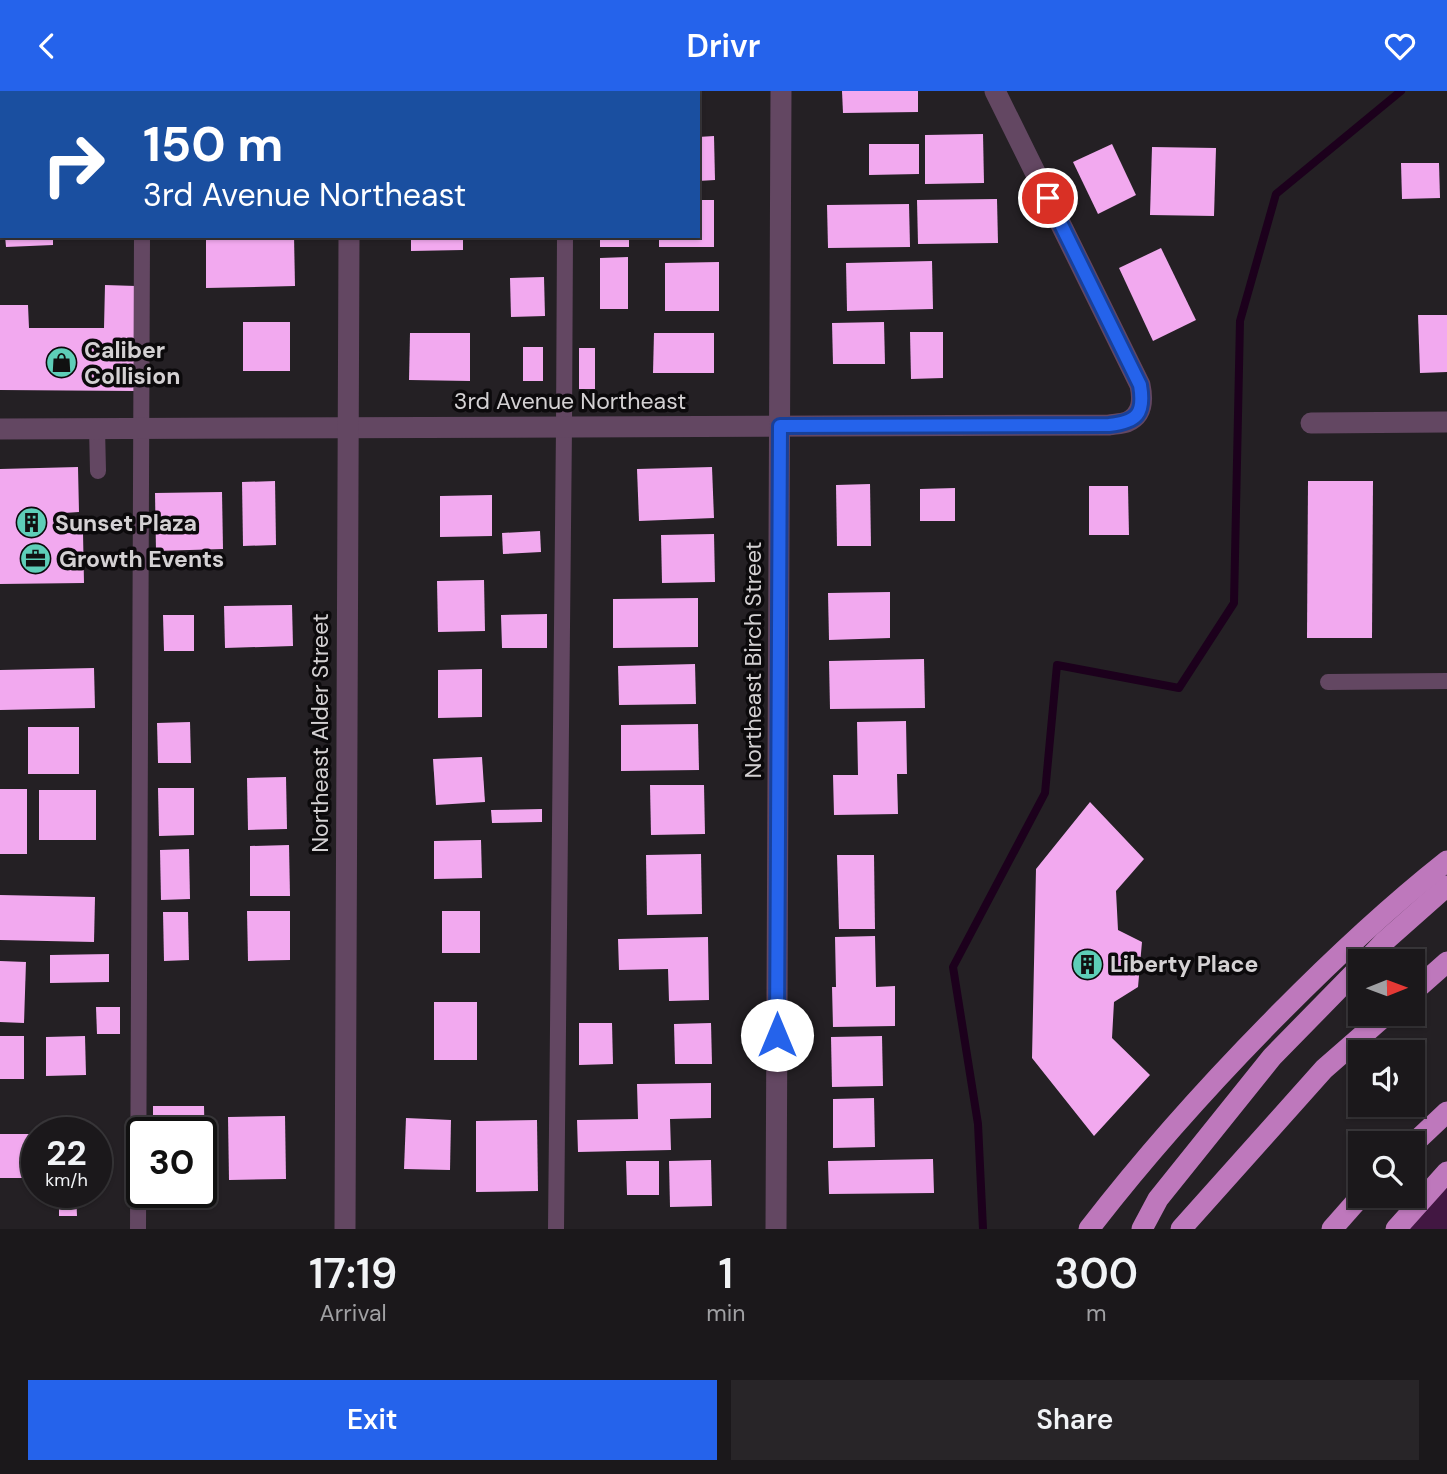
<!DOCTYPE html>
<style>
body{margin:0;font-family:"DM Sans",sans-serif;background:#282528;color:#f1f3f6;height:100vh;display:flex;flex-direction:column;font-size:26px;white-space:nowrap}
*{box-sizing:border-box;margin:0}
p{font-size:23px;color:#a0a0a3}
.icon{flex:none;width:38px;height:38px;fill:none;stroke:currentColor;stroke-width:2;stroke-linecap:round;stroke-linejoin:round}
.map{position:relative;height:1138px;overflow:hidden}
.panel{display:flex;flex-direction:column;background:#1b181b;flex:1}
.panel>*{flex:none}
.banner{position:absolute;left:0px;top:0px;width:700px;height:147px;box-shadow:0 2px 5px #0004,0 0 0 2px #39373a;background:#1a4fa0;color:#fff;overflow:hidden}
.needle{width:46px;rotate:89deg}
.tools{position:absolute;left:1348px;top:858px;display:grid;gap:14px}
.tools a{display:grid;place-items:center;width:77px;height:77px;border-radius:0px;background:#1b181b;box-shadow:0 2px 5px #0004,0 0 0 2px #39373a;font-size:35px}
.speed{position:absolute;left:21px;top:1026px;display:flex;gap:14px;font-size:35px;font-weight:700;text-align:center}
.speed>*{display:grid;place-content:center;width:91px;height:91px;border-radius:50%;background:#1b181b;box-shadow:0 2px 5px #0004,0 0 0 2px #39373a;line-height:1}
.speed small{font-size:18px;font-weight:400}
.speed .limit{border:4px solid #111;border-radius:10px;background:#fff;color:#111}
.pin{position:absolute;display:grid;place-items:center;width:60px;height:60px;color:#fff;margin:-30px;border:4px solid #fff;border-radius:50%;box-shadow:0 2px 7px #0007}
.me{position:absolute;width:77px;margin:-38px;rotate:0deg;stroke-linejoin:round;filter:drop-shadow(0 0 5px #0008)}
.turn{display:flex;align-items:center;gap:24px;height:147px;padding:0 28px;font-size:32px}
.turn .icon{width:91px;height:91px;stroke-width:2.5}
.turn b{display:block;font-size:49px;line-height:60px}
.eta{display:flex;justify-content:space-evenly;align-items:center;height:119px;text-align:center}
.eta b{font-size:42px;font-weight:600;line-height:49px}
.button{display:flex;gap:14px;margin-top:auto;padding:14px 28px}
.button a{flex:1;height:80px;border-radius:0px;background:#2563eb;color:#fff;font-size:28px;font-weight:600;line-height:80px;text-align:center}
.button a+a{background:#282528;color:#f1f3f6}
header{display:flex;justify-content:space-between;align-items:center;height:91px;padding:0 28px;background:#2563eb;color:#fff;font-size:32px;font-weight:600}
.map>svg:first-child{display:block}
.green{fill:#421742}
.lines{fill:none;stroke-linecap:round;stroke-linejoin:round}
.stream{stroke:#1c001c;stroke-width:8}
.building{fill:#f2a9ef}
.lane{stroke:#634762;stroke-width:16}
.street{stroke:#634762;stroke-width:21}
.highway{stroke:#be78bc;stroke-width:21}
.route-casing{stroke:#184099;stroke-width:18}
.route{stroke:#2563eb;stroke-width:12}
.labels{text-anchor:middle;stroke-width:7;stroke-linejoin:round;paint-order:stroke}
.poi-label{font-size:23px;font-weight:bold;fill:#d4d1d3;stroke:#0c0a0c;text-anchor:start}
.street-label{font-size:23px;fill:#d4d1d3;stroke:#0c0a0c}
</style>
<header><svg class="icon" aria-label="back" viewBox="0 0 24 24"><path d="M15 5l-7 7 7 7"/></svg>Drivr<svg class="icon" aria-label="heart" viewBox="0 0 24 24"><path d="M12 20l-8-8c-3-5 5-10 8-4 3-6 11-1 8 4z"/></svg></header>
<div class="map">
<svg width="1447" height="1138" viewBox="0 0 1447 1138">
<rect width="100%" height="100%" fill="#242024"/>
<polygon class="green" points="1447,1081 1447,1138 1396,1138"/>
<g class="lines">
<polyline class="stream" points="983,1138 978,1033 953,876 1045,702 1057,574 1179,597 1234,512 1240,230 1276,103 1401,0"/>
</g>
<g class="building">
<polygon points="842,0 918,0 918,21 843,22"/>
<polygon points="983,43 984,92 925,93 925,44"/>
<polygon points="714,45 715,89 698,90 698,46"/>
<polygon points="869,53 919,53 919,83 869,84"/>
<polygon points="1112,53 1136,104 1098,123 1073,71"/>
<polygon points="1152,56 1216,57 1214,125 1150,124"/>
<polygon points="1401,72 1439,72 1440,107 1402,108"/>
<polygon points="997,108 998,152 918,153 917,109"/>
<polygon points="698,109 714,109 714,156 659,156 659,145 698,145"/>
<polygon points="909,113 910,156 828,157 827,114"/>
<polygon points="5,145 53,145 53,154 6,156"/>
<polygon points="206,145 294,145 295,195 206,197"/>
<polygon points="411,145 463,145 463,159 411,160"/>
<rect x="600" y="145" width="29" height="11"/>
<polygon points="1161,157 1196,229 1153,250 1119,177"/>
<polygon points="628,166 628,218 600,218 600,167"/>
<polygon points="932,170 933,218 847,220 846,172"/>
<polygon points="719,171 719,220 665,220 665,172"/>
<polygon points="544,186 545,225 511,226 510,187"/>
<polygon points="105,194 136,195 134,300 0,299 0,214 28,214 29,237 104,237"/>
<polygon points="1418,224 1447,224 1447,281 1420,282"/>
<rect x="243" y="231" width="47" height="49"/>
<polygon points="884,231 885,273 833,273 832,232"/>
<polygon points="910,241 943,241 943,287 911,288"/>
<polygon points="410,242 470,242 470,290 409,289"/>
<polygon points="654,242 714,242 714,282 653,282"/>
<rect x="523" y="256" width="20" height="34"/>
<rect x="579" y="257" width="16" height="41"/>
<polygon points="78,376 79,421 64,422 64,442 83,442 84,492 0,493 0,378"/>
<polygon points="712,376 714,427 639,430 637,378"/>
<polygon points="275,390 276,454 243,455 242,391"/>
<polygon points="1308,390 1373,390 1372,547 1307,547"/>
<polygon points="870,393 871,455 837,455 836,394"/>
<polygon points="1089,395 1128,395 1129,444 1089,444"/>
<polygon points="955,397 955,430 920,430 920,398"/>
<polygon points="222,401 223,458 156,460 155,402"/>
<polygon points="492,404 492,445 440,446 440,405"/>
<polygon points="540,440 541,461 503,463 502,442"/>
<polygon points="714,443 715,491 662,492 661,444"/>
<polygon points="484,489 485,540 438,541 437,490"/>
<polygon points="890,501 890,547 829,549 828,502"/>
<polygon points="698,507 698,556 613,557 613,508"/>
<polygon points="292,514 293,555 225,557 224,515"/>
<polygon points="547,523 547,557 502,557 501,524"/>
<polygon points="163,524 194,524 194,560 164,560"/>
<polygon points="924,568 925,617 830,618 829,570"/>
<polygon points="695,573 696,613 619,614 618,575"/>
<polygon points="94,577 95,617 0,619 0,579"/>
<polygon points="482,578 482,626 438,627 438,579"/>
<polygon points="906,630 907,683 897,683 898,723 834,724 833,684 858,684 857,631"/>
<polygon points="190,631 191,672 158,672 157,632"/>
<polygon points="698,633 699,679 621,680 621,634"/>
<rect x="28" y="636" width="51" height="47"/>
<polygon points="482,666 485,711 436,714 433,668"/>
<polygon points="286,686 287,738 248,739 247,687"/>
<polygon points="650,694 704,694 705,743 651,744"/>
<polygon points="158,697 194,697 194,744 159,745"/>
<rect x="0" y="698" width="27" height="65"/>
<rect x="39" y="699" width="57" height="50"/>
<polygon points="1090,711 1144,768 1116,800 1118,839 1142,851 1138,896 1114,911 1112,947 1150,984 1094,1045 1032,967 1036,778"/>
<polygon points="542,718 542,731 492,732 491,719"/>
<polygon points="481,749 482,787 434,788 434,750"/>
<polygon points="289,754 290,805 250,805 250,755"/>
<polygon points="189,758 190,808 161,809 160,759"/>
<polygon points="701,763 702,823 647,824 646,764"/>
<polygon points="837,764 874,764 875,838 839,838"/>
<polygon points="0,804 95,806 94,851 0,849"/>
<polygon points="247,820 290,820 290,869 248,870"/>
<rect x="442" y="820" width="38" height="42"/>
<polygon points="163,821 188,821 189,869 164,870"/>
<polygon points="875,845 876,896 895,895 895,935 833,936 832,896 836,896 835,846"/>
<polygon points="708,846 709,909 669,910 668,878 619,879 618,848"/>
<polygon points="109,863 109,891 50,892 50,864"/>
<polygon points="0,870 26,871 24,932 0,931"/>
<rect x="434" y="911" width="43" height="58"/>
<polygon points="96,916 120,916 120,943 97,943"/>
<polygon points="579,932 612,932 613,973 579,974"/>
<polygon points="711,932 712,973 675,973 674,933"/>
<rect x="0" y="945" width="24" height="43"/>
<polygon points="85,945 86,984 46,985 46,946"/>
<polygon points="882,945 883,995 832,996 831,946"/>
<polygon points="711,992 711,1027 670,1028 671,1059 578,1061 577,1029 638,1028 637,993"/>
<polygon points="874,1007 875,1056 833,1057 833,1008"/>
<polygon points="153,1015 204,1015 205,1061 201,1061 201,1041 153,1041"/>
<polygon points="285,1025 286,1088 229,1089 228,1026"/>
<polygon points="406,1027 451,1029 450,1079 404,1078"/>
<polygon points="537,1029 538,1100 476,1101 476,1030"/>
<rect x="0" y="1043" width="37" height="44"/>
<polygon points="933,1068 934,1102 829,1103 828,1070"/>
<polygon points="711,1069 712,1115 670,1116 669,1070"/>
<polygon points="626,1070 659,1070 659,1104 627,1104"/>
<polygon points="59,1101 76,1101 77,1125 59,1125"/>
</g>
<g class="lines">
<g class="lane">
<polyline points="142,2 142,0"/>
<polyline points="565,2 565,0"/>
<polyline points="97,337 98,380"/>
<polyline points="1328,591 1447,590"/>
<polyline points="138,1138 142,145"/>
<polyline points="556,1138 564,336 565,145"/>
</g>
<g class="street">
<polyline points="350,2 350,0"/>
<polyline points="1311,332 1447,331"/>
<path d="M0 338 1109 334C1114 333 1122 333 1127 331 1143 324 1143 308 1140 294L995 0"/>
<polyline points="345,1138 349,145"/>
<polyline points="776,1138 781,0"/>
</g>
<g class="highway">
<polyline points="1366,870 1385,850 1447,795"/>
<polyline points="1412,902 1447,871"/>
<polyline points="1412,1054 1447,1021"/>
<path d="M1089 1138C1146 1064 1208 995 1273 929 1328 873 1385 819 1447 770"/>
<polyline points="1142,1138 1158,1108 1272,966 1360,876"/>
<polyline points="1181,1138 1324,978 1388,922"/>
<polyline points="1332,1138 1362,1104"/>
<polyline points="1396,1138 1447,1081"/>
</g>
</g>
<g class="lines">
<defs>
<path id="route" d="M777 944 780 335 1109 334C1137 331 1145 323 1140 294L1048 107"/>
</defs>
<use href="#route" class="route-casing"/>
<use href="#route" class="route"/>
</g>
<defs>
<symbol id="shop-disc" viewBox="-11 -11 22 22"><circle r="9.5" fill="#5eceb8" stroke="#0c0a0c"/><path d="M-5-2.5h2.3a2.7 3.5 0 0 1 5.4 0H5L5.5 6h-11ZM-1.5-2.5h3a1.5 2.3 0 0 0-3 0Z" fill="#111"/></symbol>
<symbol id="building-disc" viewBox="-11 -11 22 22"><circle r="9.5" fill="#5eceb8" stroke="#0c0a0c"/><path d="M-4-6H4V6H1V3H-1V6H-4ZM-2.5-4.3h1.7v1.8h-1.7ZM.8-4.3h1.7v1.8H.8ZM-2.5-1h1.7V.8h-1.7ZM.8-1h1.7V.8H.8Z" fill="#111"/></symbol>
<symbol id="office-disc" viewBox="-11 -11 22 22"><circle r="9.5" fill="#5eceb8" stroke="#0c0a0c"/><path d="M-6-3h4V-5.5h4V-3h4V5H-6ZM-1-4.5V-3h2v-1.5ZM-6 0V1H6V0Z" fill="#111"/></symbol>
</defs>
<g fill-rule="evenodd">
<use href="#shop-disc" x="44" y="254" width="35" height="35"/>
<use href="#building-disc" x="14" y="414" width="35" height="35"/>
<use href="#office-disc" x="18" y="450" width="35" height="35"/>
<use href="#building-disc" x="1070" y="856" width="35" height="35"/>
</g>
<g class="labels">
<g class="poi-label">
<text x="84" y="267">Caliber<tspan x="84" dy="26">Collision</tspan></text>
<text x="55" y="440">Sunset Plaza</text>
<text x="59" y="476">Growth Events</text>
<text x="1110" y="881">Liberty Place</text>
</g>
<g class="street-label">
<text x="570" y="318">3rd Avenue Northeast</text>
<text transform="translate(753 569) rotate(-90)" y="8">Northeast Birch Street</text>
<text transform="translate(320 642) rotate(-90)" y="8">Northeast Alder Street</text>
</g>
</g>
</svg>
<div class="tools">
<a><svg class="needle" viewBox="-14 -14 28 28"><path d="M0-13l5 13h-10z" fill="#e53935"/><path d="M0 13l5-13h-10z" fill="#a0a0a3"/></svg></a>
<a><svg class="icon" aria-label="sound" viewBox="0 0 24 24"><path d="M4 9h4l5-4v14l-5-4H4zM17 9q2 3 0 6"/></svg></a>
<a><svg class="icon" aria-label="search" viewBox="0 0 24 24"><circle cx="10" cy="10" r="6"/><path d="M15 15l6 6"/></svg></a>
</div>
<div class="speed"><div>22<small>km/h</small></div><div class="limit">30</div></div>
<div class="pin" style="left:1048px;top:107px;background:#d93025"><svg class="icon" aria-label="arrive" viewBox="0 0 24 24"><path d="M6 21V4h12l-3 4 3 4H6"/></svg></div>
<svg class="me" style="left:777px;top:944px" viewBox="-20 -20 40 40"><circle r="19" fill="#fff"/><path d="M0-13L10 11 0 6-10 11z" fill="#2563eb"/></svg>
<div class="banner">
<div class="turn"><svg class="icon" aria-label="right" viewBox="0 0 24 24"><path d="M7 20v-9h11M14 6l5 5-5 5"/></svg><div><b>150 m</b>3rd Avenue Northeast</div></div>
</div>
</div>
<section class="panel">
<div class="eta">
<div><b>17:19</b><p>Arrival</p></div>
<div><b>1</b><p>min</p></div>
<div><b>300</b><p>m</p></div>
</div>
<div class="button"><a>Exit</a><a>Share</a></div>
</section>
